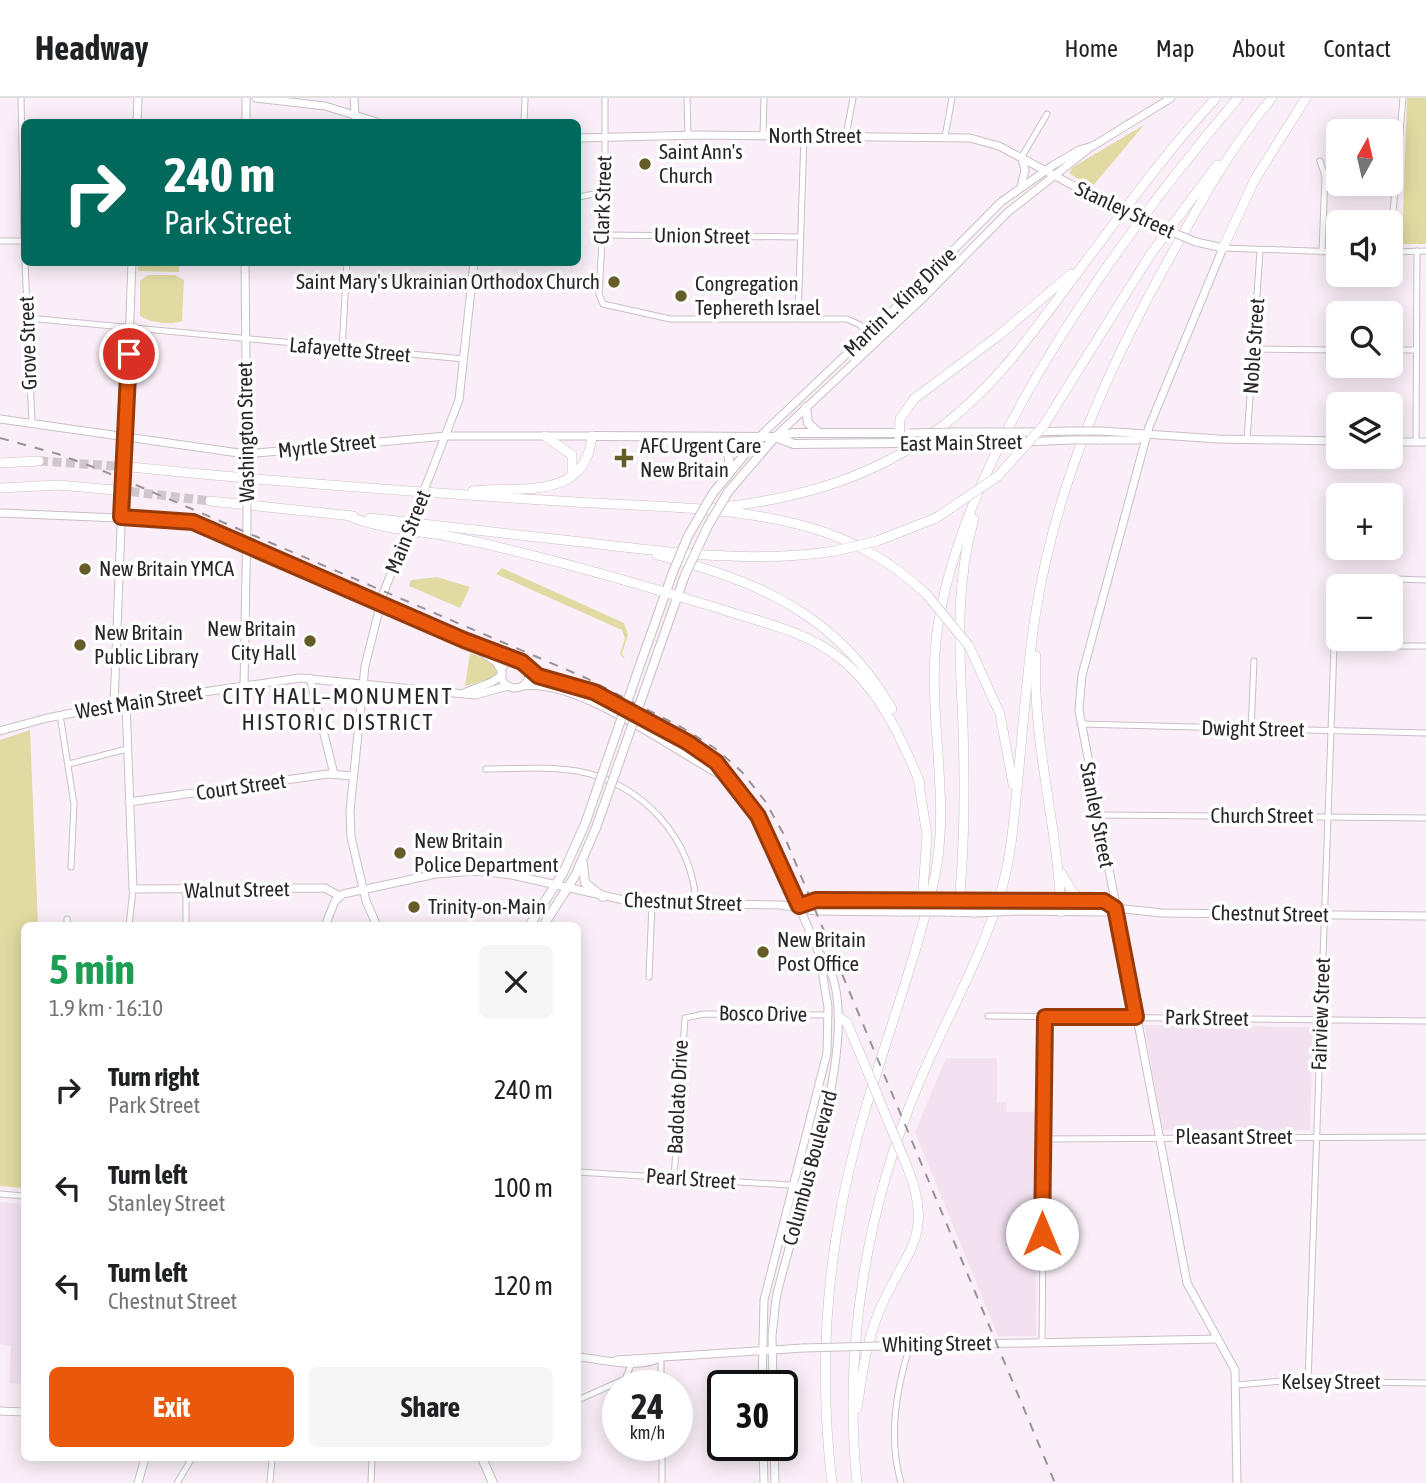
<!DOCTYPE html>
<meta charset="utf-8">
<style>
body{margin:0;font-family:"Asap Condensed",sans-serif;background:#f6f6f6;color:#202124;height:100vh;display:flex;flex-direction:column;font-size:26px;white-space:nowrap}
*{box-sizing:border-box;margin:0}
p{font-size:23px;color:#757577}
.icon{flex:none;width:38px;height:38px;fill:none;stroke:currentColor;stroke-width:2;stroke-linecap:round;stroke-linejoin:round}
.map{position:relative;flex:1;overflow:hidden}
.panel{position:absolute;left:21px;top:824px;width:560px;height:539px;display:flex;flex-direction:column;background:#fff;border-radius:10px;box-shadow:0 4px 18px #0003}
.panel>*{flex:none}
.guide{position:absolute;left:21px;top:21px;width:560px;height:147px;border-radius:10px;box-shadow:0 4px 18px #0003;background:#00695c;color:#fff;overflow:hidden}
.needle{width:46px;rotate:8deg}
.fabs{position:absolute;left:1326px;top:21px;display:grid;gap:14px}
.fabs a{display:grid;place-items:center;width:77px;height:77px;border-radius:10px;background:#fff;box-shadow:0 4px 18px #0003;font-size:35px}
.speed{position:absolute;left:602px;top:1272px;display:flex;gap:14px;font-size:35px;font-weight:700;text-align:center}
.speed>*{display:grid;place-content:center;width:91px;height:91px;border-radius:50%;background:#fff;box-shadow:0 4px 18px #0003;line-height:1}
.speed small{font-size:18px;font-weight:400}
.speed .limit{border:4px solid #111;border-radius:10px;background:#fff;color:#111}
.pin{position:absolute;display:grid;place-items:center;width:60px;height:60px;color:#fff;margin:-30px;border:4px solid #fff;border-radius:50%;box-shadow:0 2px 7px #0007}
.me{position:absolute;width:77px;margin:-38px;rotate:0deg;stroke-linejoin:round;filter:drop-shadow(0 0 5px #0008)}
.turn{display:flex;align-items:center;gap:24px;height:147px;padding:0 28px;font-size:32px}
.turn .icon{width:91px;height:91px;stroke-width:2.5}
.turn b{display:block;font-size:49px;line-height:60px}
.round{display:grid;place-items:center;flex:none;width:74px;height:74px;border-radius:10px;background:#f6f6f6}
.overview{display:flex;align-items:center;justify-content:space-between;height:119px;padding:0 28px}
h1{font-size:42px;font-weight:700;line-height:52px;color:#1e9e55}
.cta{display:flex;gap:14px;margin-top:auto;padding:14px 28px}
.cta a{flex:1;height:80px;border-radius:10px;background:#ea580c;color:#fff;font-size:28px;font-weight:700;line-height:80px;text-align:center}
.cta a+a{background:#f6f6f6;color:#202124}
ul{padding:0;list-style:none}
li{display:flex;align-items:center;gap:21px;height:98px;padding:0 28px}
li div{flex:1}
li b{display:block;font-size:26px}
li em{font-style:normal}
header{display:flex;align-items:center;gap:42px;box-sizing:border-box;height:98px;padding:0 35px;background:#fff;border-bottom:2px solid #e0e0e0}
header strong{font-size:33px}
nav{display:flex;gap:38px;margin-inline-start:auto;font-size:24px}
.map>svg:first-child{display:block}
.built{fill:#f3e1f0}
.green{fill:#e1daa2}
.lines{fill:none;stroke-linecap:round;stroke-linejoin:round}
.highway-tunnel{stroke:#d0c7ce;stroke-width:9;stroke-dasharray:9 4.5;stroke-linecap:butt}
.street-casing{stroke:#c9bfc7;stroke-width:7}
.secondary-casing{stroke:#c9bfc7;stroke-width:9}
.primary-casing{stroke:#c9bfc7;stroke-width:10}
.highway-casing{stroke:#c9bfc7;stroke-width:10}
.street{stroke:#fff;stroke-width:5}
.secondary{stroke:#fff;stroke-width:7}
.primary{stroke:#fff;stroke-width:8}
.highway{stroke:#fff;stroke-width:9}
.rail{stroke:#9a9299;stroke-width:2;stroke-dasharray:9 9;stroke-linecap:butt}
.secondary-bridge-casing{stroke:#c9bfc7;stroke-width:9;stroke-linecap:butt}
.primary-bridge-casing{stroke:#c9bfc7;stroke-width:10;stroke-linecap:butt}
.highway-bridge-casing{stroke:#c9bfc7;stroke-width:10;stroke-linecap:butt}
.secondary-bridge{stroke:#fff;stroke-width:7}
.primary-bridge{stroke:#fff;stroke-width:8}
.highway-bridge{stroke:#fff;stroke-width:9}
.route-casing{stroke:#983908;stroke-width:18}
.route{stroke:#ea580c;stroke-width:12}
.poi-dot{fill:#645d29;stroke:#fff;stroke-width:2.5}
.labels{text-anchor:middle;stroke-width:7;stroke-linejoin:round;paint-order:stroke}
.street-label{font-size:21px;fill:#292528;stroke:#fff}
.poi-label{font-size:21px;fill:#292528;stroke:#fff;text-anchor:start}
.neighbourhood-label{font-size:23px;letter-spacing:2px;fill:#292528;stroke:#fff}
</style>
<header>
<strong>Headway</strong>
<nav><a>Home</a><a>Map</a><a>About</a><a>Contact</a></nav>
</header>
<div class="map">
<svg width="1426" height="1385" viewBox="0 0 1426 1385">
<rect width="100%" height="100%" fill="#faeff8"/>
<g class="built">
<polygon points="1144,927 1313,929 1310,1032 1163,1032"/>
<polygon points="946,960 997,960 997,1004 1006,1004 1007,1014 1037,1014 1036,1238 998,1238 915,1034"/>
<polygon points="0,1104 24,1106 24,1286 9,1285 11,1248 0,1246"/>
</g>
<g class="green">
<polygon points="1407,0 1426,0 1426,146 1402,146"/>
<polygon points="1144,27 1091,90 1069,75 1073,69"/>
<polygon points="138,165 179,165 179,174 138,173"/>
<path d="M148 177H175L184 182 182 223C171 227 150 225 140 218V183Z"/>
<polygon points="502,470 624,525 628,537 622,555 625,562 620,556 625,540 622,532 496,476"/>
<polygon points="437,479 470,489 460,510 409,488 411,482"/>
<polygon points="470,555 493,564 498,570 496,579 465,588"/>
<polygon points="30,632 38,828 24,828 24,1090 0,1088 0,642"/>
</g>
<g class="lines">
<g class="highway-tunnel">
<polyline points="39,363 131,369"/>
<polyline points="117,392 210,403"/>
</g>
<defs>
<g id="street">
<polyline points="21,0 24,143"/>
<polyline points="605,0 605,90 599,196 603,206 670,221 847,221 860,227 876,244"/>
<polyline points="687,0 688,38"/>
<polyline points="524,24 525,0"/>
<polyline points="763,38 764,0"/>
<polyline points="846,38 853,0"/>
<polyline points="945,39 952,0"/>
<polyline points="1021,60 1047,16"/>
<polyline points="1320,63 1325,78 1322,154"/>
<polyline points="578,99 605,94"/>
<polyline points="602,137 801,139"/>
<polyline points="1391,137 1403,0"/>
<polyline points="0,143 24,143"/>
<polyline points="1223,150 1339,154"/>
<polyline points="1391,154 1426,153"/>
<polyline points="25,164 32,325"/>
<polyline points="28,220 464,261"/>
<polyline points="798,221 804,38"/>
<polyline points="342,251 347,164"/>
<polyline points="1254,251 1339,252"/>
<polyline points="1391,252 1416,252"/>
<polyline points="1247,342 1260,153"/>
<polyline points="1416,344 1417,153"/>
<polyline points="1393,548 1395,481 1426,482"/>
<polyline points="60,617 74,706 71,769"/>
<polyline points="1080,626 1426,635"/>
<polyline points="1251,632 1254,563"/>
<polyline points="69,666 127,651"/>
<path d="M486 671C516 671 547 668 577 673 641 684 694 741 696 807"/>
<polyline points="1097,717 1426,720"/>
<polyline points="186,793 186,828"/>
<polyline points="67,821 67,828"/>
<polyline points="129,828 133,791"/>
<polyline points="649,879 652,806"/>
<polyline points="988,918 1426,923"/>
<polyline points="1043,1041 1426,1039"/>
<polyline points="578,1074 805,1088"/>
<polyline points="674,1080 685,920 704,916 829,917"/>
<polyline points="0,1096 24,1098"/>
<polyline points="1042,1244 1045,919"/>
<polyline points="661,1260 661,1288"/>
<polyline points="1308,1284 1334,548 1426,548"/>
<polyline points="1236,1287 1283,1283 1426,1285"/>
<polyline points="578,1302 625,1281 632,1265"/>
<polyline points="662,1348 662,1385"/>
<polyline points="177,1385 192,1360"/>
<polyline points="270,1385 272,1360"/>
<polyline points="371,1385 372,1360"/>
<path d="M901 1385C888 1339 896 1292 910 1247"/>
</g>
<g id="secondary">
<polyline points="256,0 325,8 377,24"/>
<polyline points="354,0 355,18"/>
<polyline points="137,24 138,0"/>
<polyline points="246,24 246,0"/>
<polyline points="578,40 700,37 970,40 999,48 1119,112"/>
<polyline points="1021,89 1025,72 1022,61"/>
<polyline points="1196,144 1223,150 1149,329 1082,577 1079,612 1187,1185 1235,1272 1237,1385"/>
<polyline points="245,164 247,370"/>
<polyline points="0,321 246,356 446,338 592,338"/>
<polyline points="1101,333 1219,341 1339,343"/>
<polyline points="954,334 988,334"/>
<polyline points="1024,334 1072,333"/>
<polyline points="759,339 911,195 1001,104 1052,68 1079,52 1093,48 1171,0"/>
<polyline points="775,339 921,202 1008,114 1092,48"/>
<polyline points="1098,342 1137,342 1146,338"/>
<polyline points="1026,344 1069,342"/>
<polyline points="1391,344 1426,344"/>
<polyline points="939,345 982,345"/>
<polyline points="125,352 132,164"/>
<polyline points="425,390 459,302 474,164"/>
<polyline points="0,415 189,423 517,563"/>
<polyline points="464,542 496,564 502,574"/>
<circle cx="515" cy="576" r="14"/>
<path d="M528 571 538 578 600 597 716 664 765 729 819 855C876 914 791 1125 776 1201L772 1238 773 1288"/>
<polyline points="310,580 334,676"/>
<polyline points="244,588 247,418"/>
<path d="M524 588C580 580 679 657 730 682"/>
<polyline points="466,594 492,584 502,577"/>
<polyline points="126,605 133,791 325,790 339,798"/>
<polyline points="114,607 122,404"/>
<polyline points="0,633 47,620 114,607 300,580 475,597 508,588"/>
<polyline points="129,704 328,676 353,678"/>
<polyline points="956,802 980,802"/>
<polyline points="1022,802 1104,803 1115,810"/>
<polyline points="800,808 816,802 904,801"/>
<polyline points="1019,813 1106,814 1115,810 1162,815 1426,818"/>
<polyline points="946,814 976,815"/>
<polyline points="325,828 335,803 343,796 436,776 476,773 512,777 637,805 781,807 816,813 901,814"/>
<polyline points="377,828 366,803 351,739 350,713 365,568 383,496 403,445"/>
<polyline points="879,1248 1217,1241"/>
<path d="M578 1259C600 1261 638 1271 657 1261"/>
<polyline points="617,1262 803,1250"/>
<polyline points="762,1288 764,1202 827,955 828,909 819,855"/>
<polyline points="0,1313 24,1314"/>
<polyline points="763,1348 764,1385"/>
<polyline points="774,1348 775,1385"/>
<polyline points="138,1385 145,1360"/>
</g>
<g id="primary">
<polyline points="806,309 808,325 819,335"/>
<polyline points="592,338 775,339 794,335 898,335"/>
<polyline points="775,339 794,346 899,345"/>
<polyline points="711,340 727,352 731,371"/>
<polyline points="728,394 775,339"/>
<polyline points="713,395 759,339"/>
<polyline points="641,564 673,474"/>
<polyline points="653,568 685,477"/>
<polyline points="583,766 585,785 603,799"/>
<polyline points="529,828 563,775 585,726"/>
<polyline points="543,828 575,778 596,730"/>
<polyline points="482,1360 493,1385"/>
</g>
<g id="highway">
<polyline points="1223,150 1255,81 1306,0"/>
<polyline points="1044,327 1150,157 1217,67"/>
<polyline points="545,338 572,357 572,378"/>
<polyline points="899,345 900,321 914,301 998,238 1071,176"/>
<polyline points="0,365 39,363"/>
<path d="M131 369C274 384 417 394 560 403 640 409 731 407 808 429 852 441 894 465 927 497"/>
<polyline points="0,390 58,387 115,392"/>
<path d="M473 393C521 388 586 403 592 338"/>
<polyline points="210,403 353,418"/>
<path d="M715 410C789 402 861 384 924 341 986 300 1028 242 1071 183 1118 121 1163 57 1216 0"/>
<path d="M349 418C383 433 422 432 458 440 544 458 630 483 714 509 756 523 805 532 841 561 880 593 901 639 920 685"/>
<path d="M370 420C440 428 511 436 581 444 665 454 751 466 835 453"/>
<polyline points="877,443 936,420"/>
<path d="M657 457C758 482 838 517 892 611"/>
<polyline points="969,548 1000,616 1013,686"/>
<path d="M1036 558C1032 644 1058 728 1061 814"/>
<polyline points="918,680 927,737 922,808"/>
<polyline points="1062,776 1073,795 1085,803"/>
<path d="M958 814C965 752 965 690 963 628 960 558 954 489 974 421"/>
<polyline points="839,919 847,925 864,965"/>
<path d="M857 1310C862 1278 866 1246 878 1216 902 1155 936 1142 908 1071"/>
<path d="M832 1385C818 1269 827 1150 858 1037 881 953 913 872 933 787 953 705 926 618 937 534 963 352 1121 138 1238 0"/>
<path d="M857 1385C843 1251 866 1112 918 987 945 922 983 858 1002 790 1012 754 1014 718 1018 681 1023 627 1027 573 1035 519 1055 390 1105 275 1169 161 1200 105 1230 50 1272 0"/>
</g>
</defs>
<use href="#street" class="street-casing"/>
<use href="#secondary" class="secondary-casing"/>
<use href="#primary" class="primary-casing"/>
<use href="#highway" class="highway-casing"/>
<use href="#street" class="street"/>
<use href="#secondary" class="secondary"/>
<use href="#primary" class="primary"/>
<use href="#highway" class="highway"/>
<polyline class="rail" points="0,340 58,356 101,372 586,580 681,629 716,651 742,674 765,703 783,735 1055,1385"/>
<defs>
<g id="secondary-bridge">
<polyline points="1119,112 1196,144"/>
<polyline points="1072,333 1101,333"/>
<polyline points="988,334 1024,334"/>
<polyline points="910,335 954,334"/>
<polyline points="1069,342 1098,342"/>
<polyline points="899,345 939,345"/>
<polyline points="982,345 1019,344"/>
<polyline points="247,370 247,418"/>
<polyline points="122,404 125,352"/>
<polyline points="403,445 425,390"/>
<polyline points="904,801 949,802"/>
<polyline points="980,802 1022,802"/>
<polyline points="901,814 946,814"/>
<polyline points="976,815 1019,813"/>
<polyline points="803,1250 879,1248"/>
</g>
<g id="primary-bridge">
<polyline points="673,474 688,438 713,395"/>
<polyline points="685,477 708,428 728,394"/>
<polyline points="585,726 641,564"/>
<polyline points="596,730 653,568"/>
</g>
<g id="highway-bridge">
<polyline points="936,420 998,378 1044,327"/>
<polyline points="835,453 877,443"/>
<polyline points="927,497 969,548"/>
<polyline points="864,965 908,1071"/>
</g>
</defs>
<use href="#secondary-bridge" class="secondary-bridge-casing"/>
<use href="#primary-bridge" class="primary-bridge-casing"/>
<use href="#highway-bridge" class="highway-bridge-casing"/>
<use href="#secondary-bridge" class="secondary-bridge"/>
<use href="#primary-bridge" class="primary-bridge"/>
<use href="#highway-bridge" class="highway-bridge"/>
</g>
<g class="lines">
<defs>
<polyline id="route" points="129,256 121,419 193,424 464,542 522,564 538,578 594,594 687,644 716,664 758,718 799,808 816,802 1104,803 1115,810 1136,919 1045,919 1042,1136"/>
</defs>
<use href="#route" class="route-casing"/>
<use href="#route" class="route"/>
</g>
<g class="poi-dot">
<circle cx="645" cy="66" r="7"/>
<circle cx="614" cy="184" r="7"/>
<circle cx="681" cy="198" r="7"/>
<path d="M620.5 349.5h7v7h7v7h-7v7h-7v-7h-7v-7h7z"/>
<circle cx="85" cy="471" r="7"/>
<circle cx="310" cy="543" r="7"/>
<circle cx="80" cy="547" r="7"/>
<circle cx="400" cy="755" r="7"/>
<circle cx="414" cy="809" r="7"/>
<circle cx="763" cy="854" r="7"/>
</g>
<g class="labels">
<g class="street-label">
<text x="815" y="45">North Street</text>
<text transform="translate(603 102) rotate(-88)" y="7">Clark Street</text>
<text transform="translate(1125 112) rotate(25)" y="7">Stanley Street</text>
<text transform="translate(702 138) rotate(1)" y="7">Union Street</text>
<text transform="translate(900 204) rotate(-44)" y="7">Martin L. King Drive</text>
<text transform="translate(28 245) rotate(-92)" y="7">Grove Street</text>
<text transform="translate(1254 248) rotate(-86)" y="7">Noble Street</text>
<text transform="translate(350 252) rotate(5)" y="7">Lafayette Street</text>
<text transform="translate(246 334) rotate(-91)" y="7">Washington Street</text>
<text transform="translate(961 345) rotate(-1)" y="7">East Main Street</text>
<text transform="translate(327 348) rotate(-6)" y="7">Myrtle Street</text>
<text transform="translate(408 434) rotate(-68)" y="7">Main Street</text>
<text transform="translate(139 604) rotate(-9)" y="7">West Main Street</text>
<text transform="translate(1253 631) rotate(1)" y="7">Dwight Street</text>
<text transform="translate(241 689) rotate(-8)" y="7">Court Street</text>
<text transform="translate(1097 717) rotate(79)" y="7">Stanley Street</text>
<text x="1262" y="725">Church Street</text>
<text transform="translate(237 792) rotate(-1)" y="7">Walnut Street</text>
<text transform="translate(683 804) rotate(2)" y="7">Chestnut Street</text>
<text transform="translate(1270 816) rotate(1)" y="7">Chestnut Street</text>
<text transform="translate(763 916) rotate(1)" y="7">Bosco Drive</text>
<text transform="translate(1321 916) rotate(-88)" y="7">Fairview Street</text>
<text transform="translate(1207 920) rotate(1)" y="7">Park Street</text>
<text transform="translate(678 999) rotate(-87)" y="7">Badolato Drive</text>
<text x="1234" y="1046">Pleasant Street</text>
<text transform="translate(810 1070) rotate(-75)" y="7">Columbus Boulevard</text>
<text transform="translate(691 1081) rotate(4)" y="7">Pearl Street</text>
<text transform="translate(937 1246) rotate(-1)" y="7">Whiting Street</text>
<text x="1331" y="1291">Kelsey Street</text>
</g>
<g class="poi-label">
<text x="659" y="61">Saint Ann's<tspan x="659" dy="24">Church</tspan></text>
<text x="600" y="191" text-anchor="end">Saint Mary's Ukrainian Orthodox Church</text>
<text x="695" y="193">Congregation<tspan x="695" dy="24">Tephereth Israel</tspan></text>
<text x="640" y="355">AFC Urgent Care<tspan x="640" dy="24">New Britain</tspan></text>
<text x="99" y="478">New Britain YMCA</text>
<text x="296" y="538" text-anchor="end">New Britain<tspan x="296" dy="24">City Hall</tspan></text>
<text x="94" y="542">New Britain<tspan x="94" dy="24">Public Library</tspan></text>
<text x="414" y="750">New Britain<tspan x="414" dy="24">Police Department</tspan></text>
<text x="428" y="816">Trinity-on-Main</text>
<text x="777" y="849">New Britain<tspan x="777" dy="24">Post Office</tspan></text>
</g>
<g class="neighbourhood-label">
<text x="338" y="606">CITY HALL–MONUMENT<tspan x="338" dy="26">HISTORIC DISTRICT</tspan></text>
</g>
</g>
</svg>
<div class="fabs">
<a><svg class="needle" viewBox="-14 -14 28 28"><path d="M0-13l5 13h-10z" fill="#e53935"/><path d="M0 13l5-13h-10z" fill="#757577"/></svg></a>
<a><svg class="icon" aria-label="sound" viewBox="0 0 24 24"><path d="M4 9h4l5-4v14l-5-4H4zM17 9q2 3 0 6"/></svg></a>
<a><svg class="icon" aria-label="search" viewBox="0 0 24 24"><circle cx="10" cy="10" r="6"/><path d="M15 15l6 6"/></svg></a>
<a><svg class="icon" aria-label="layers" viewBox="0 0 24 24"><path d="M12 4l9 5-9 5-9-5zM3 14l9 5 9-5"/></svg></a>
<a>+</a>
<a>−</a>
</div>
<div class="speed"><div>24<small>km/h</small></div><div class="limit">30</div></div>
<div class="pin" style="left:129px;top:256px;background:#d93025"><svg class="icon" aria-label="arrive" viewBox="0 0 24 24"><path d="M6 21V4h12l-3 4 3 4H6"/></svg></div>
<svg class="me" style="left:1042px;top:1136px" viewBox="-20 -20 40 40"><circle r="19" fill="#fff"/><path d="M0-13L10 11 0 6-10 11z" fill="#ea580c"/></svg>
<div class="guide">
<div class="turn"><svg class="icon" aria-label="right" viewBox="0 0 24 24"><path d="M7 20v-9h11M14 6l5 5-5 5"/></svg><div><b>240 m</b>Park Street</div></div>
</div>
<section class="panel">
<div class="overview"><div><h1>5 min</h1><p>1.9 km · 16:10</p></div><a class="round"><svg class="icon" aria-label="close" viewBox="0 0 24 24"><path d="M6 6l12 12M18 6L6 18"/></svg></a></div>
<ul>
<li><svg class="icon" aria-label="right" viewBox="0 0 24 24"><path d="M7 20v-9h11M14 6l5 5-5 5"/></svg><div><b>Turn right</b><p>Park Street</p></div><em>240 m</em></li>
<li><svg class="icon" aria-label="left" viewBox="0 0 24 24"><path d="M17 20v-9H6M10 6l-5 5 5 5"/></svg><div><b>Turn left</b><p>Stanley Street</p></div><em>100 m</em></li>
<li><svg class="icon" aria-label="left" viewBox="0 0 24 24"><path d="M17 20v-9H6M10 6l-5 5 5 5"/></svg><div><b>Turn left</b><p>Chestnut Street</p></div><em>120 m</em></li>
</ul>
<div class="cta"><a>Exit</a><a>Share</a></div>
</section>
</div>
